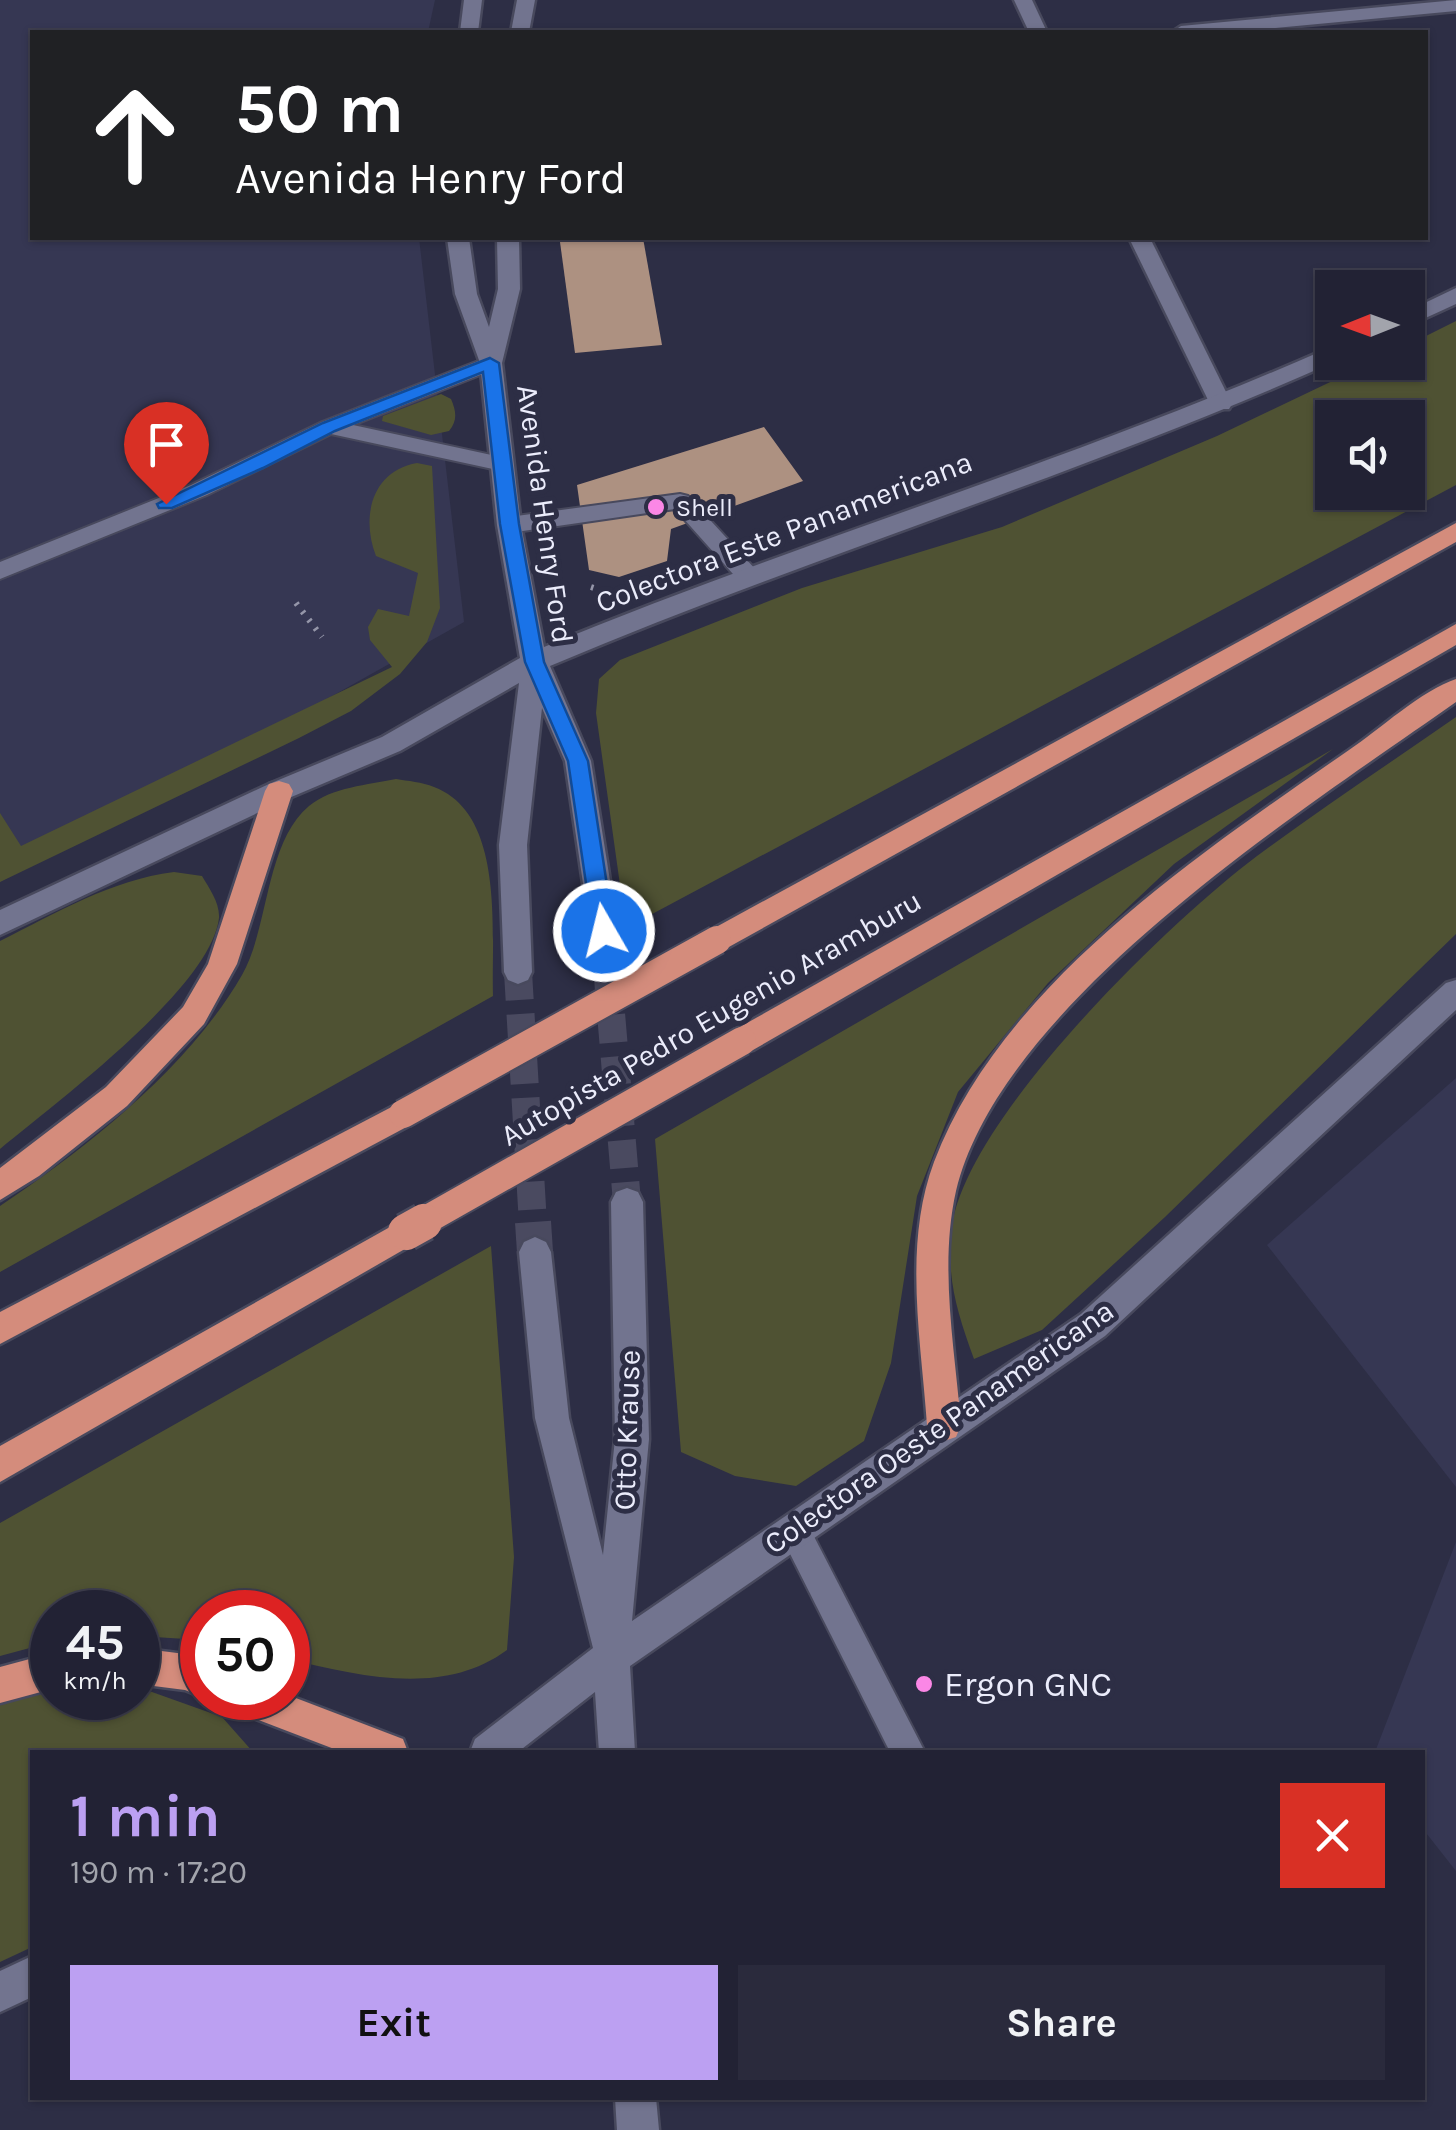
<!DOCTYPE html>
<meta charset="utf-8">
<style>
body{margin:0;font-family:Karla,sans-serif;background:#2a2a3c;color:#f1f3f6;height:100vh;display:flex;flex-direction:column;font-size:38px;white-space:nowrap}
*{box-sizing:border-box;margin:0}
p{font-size:32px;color:#a2a4ac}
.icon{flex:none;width:55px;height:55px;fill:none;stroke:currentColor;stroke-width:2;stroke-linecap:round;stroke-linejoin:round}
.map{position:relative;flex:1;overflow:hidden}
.drawer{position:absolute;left:30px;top:1750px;width:1395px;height:350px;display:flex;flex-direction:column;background:#222234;border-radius:0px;box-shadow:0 2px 8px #0004,0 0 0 2px #3f3f4f}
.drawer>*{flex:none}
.hud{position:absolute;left:30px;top:30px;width:1398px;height:210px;border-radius:0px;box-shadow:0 2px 8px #0004,0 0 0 2px #3f3f4f;background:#202124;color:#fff;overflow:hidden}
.needle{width:65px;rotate:269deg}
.tools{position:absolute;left:1315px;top:270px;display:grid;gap:20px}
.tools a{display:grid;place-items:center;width:110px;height:110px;border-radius:0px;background:#222234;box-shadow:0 2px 8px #0004,0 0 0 2px #3f3f4f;font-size:50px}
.speed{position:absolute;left:30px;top:1590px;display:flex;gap:20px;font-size:50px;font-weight:700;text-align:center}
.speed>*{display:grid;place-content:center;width:130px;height:130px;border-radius:50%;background:#222234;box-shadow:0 2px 8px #0004,0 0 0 2px #3f3f4f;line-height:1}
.speed small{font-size:25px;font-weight:400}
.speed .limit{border:15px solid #d22;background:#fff;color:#111}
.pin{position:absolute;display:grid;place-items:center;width:85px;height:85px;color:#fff;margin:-102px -42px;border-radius:50% 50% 50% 0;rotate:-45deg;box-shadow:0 0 10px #0007}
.pin .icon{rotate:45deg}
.me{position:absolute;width:110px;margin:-55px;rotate:352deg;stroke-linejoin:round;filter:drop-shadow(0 0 8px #0008)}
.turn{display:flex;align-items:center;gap:35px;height:210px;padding:0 40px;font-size:45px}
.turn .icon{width:130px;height:130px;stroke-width:2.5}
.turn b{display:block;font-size:70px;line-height:85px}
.round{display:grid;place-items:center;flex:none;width:105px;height:105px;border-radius:0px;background:#2a2a3c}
.head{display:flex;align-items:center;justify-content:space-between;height:170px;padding:0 40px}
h1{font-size:60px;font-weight:700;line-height:75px;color:#bca0f2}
.button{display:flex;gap:20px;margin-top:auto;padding:20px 40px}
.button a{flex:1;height:115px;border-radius:0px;background:#bca0f2;color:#111;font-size:40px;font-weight:700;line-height:115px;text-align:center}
.button a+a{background:#2a2a3c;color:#f1f3f6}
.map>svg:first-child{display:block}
.built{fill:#363753}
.green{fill:#4f5233;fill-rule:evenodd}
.building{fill:#ad9181}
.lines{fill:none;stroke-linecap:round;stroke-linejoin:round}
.secondary-tunnel-far1{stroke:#4a4a60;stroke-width:28;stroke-dasharray:28 14;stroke-linecap:butt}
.secondary-tunnel{stroke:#4a4a60;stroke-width:36;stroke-dasharray:36 19;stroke-linecap:butt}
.lane-casing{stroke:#48495d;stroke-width:4}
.street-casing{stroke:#48495d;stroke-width:5}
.secondary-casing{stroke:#48495d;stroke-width:5}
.highway-casing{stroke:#48495d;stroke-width:5}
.path{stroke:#9596a9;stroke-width:6;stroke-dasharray:2.5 8;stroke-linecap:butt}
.lane{fill:#72748f;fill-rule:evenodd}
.street{fill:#72748f;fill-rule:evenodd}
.secondary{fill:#72748f;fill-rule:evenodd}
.highway{fill:#d48c7c;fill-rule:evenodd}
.highway-bridge-far1-casing{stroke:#48495d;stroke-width:32;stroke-linecap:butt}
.highway-bridge-casing{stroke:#48495d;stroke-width:41;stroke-linecap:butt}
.highway-bridge-far1{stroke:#d48c7c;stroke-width:28}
.highway-bridge{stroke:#d48c7c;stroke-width:36}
.route{fill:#1a73e8;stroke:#114b97;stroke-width:2.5}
.poi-dot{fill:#fb87e6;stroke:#2d2e45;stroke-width:4}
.labels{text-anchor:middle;stroke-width:10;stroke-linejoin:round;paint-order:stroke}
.far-poi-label{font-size:25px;fill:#ebecfb;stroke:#2d2e45;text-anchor:start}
.street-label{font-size:30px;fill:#ebecfb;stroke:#2d2e45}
.near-poi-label{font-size:35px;fill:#ebecfb;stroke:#2d2e45;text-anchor:start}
</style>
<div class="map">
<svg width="1456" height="2130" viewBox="0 0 1456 2130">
<rect width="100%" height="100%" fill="#2d2e45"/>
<g class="built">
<polygon points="0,0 435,0 428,32 32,32 32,238 419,238 464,622 0,882"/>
<polygon points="1456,1078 1456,1487 1267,1245"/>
<polygon points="1456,1542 1456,1871 1423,1829 1422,1752 1375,1752"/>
</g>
<g class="green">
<path d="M1456 321V485L626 928 596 713 599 679 620 660 802 588 1002 527 1217 436 1370 363 1408 362V345ZM1332 418H1408V492H1332Z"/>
<path d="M441 394 451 399C456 411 458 420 449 431L431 435 382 421 383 416Z"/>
<path d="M417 463 432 466 440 608 427 642 400 674 351 711 299 738 0 882V813L21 846 392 667 370 640 368 627 378 609 409 616 418 573 376 556C361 518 371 471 417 463Z"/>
<path d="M1456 717V934L1165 1217 1042 1330 974 1359C958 1315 947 1281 951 1234 958 1125 1170 921 1257 856 1322 808 1390 763 1456 717Z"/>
<polygon points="1333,749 1174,864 1048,983 958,1092 917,1196 891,1363 864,1441 796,1486 735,1476 681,1452 655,1139"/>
<path d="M396 779C408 781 422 782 434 787 506 814 491 934 493 996L0 1272V1206C87 1148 189 1067 242 975 269 928 265 843 309 806 332 787 368 785 396 779Z"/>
<path d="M174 872 202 876C209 888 220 903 219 918 211 988 54 1104 0 1149V941C56 913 111 880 174 872Z"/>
<path d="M491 1246 514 1557 507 1650C443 1697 360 1676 288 1659V1612H202V1640L138 1636V1612H52V1642L0 1656V1523Z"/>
<polygon points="138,1687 222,1717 253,1752 32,1752 32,1947 0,1962 0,1700 52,1688 52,1698 138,1698"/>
</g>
<g class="building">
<polygon points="610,238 643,238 662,345 575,353 560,242"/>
<polygon points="764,427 803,481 671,529 667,561 619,577 589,570 577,485"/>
</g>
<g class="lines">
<g class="secondary-tunnel-far1">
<polyline points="604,931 627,1202"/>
<polyline points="518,972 533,1224"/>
</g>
<polyline class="secondary-tunnel" points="533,1222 535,1252"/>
<defs>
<g id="lane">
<polygon points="491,356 498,358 501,363 498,368 353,425 510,459 513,464 510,469 502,471 331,434 207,495 0,579 0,562 191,485 322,422"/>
<polygon points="680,494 688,496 757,571 760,577 757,583 741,583 675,509 509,533 498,525 509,517"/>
<polygon points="794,1514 805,1519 925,1752 890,1752 778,1530 783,1519"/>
</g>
<g id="street">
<polygon points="1014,0 1032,0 1047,32 1029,32"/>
<polygon points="1456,0 1456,11 1233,32 1172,32 1181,26"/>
<polygon points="1129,238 1150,238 1232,404 1229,409 1213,409 1210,404"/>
</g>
<g id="secondary">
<polygon points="464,0 482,0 478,32 460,32"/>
<polygon points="517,0 535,0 529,32 511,32"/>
<path d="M447 238H469L477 294 489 327 498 289 497 238H519L520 289 502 363 521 525 544 647C801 541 1069 462 1324 350L1332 348 1334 362C1078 476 808 557 550 666L591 761 618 931 614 939 604 943 594 939 590 931 565 761 542 708 527 845 532 972 528 980 518 984 508 980 504 972 499 845 519 683 400 751 289 798 0 935V910L269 784 382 737 520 658 497 525 480 363 455 294Z"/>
<polygon points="1456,288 1456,304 1408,326 1408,311"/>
<polygon points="1456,980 1456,1010 1105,1336 630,1666 635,1752 599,1752 595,1692 518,1752 470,1752 475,1739 593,1648 535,1418 519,1252 524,1242 535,1237 546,1242 551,1252 569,1418 603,1555 615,1439 611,1202 616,1192 627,1188 638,1192 643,1202 649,1439 632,1621 1081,1314 1446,983"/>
<polygon points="32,1956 32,1997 0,2012 0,1971"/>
<polygon points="615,2098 656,2098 659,2130 617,2130"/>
</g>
<g id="highway">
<polygon points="1456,523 1456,542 727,948 717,952 707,948 703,940 707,932"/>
<polygon points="1456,624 1456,645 753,1050 742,1054 731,1050 727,1041 731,1032"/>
<path d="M1456 679V702C1303 810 1001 1002 956 1191 939 1267 955 1349 961 1425L956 1437 944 1441 932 1437 927 1425C921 1339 903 1245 934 1162 1001 985 1199 854 1349 750 1379 730 1422 690 1456 679Z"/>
<polygon points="279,781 289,784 293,791 237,964 204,1024 127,1106 39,1176 0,1200 0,1168 106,1087 183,1007 208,964 265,791 269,784"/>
<polygon points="403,1101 414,1105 418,1114 414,1123 0,1344 0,1312"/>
<polygon points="406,1218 417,1222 422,1232 417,1242 0,1482 0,1446"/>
<polygon points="138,1648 185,1654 202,1661 202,1697 185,1690 138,1684"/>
<polygon points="52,1653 52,1689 0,1703 0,1667"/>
<polygon points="288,1695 403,1739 408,1752 342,1752 235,1711 230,1698"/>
</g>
</defs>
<use href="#lane" class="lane-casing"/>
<use href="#street" class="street-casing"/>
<use href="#secondary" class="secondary-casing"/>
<use href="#highway" class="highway-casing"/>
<g class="path">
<polyline points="591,587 609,593"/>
<polyline points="296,603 322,637"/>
</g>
<use href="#lane" class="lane"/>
<use href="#street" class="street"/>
<use href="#secondary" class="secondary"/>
<use href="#highway" class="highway"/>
<defs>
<g id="highway-bridge-far1">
<polyline points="403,1114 717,940"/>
<polyline points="419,1224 742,1041"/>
</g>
<polyline id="highway-bridge" points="406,1232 424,1222"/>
</defs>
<use href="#highway-bridge-far1" class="highway-bridge-far1-casing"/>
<use href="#highway-bridge" class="highway-bridge-casing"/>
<use href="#highway-bridge-far1" class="highway-bridge-far1"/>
<use href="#highway-bridge" class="highway-bridge"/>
</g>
<polygon class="route" points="490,358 499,363 519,524 544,662 588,761 614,931 604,940 593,931 568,761 525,662 500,524 483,372 335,431 263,468 172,508 159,508 157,504 323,423"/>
<g class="poi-dot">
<circle cx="656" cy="507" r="10"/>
<circle cx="924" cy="1684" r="10"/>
</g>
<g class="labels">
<g class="far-poi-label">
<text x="676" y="516">Shell</text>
</g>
<g class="street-label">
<text transform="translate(545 514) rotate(82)" y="10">Avenida Henry Ford</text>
<text transform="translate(784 532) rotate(-21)" y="10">Colectora Este Panamericana</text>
<text transform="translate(711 1018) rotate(-30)" y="10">Autopista Pedro Eugenio Aramburu</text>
<text transform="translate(939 1427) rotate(-35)" y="10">Colectora Oeste Panamericana</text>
<text transform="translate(627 1430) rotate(-88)" y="10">Otto Krause</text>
</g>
<g class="near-poi-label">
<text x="944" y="1696">Ergon GNC</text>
</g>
</g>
</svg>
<div class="tools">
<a><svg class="needle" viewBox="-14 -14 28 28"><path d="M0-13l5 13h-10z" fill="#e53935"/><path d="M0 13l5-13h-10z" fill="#a2a4ac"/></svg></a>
<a><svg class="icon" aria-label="sound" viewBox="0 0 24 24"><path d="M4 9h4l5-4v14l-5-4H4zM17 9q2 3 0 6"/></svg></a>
</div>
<div class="speed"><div>45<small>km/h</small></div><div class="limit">50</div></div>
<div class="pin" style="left:166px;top:504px;background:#d93025"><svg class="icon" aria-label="arrive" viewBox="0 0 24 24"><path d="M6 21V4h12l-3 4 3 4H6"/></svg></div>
<svg class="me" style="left:604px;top:931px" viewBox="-20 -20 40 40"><circle r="17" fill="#1a73e8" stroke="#fff" stroke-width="3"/><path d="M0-11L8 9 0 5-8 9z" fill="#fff"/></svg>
<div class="hud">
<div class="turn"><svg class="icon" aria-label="ahead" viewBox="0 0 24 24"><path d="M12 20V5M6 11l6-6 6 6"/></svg><div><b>50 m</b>Avenida Henry Ford</div></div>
</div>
<section class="drawer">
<div class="head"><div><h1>1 min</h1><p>190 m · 17:20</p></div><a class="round" style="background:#d93025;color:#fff"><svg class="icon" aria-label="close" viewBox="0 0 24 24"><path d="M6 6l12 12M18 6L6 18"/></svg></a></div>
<div class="button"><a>Exit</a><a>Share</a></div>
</section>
</div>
